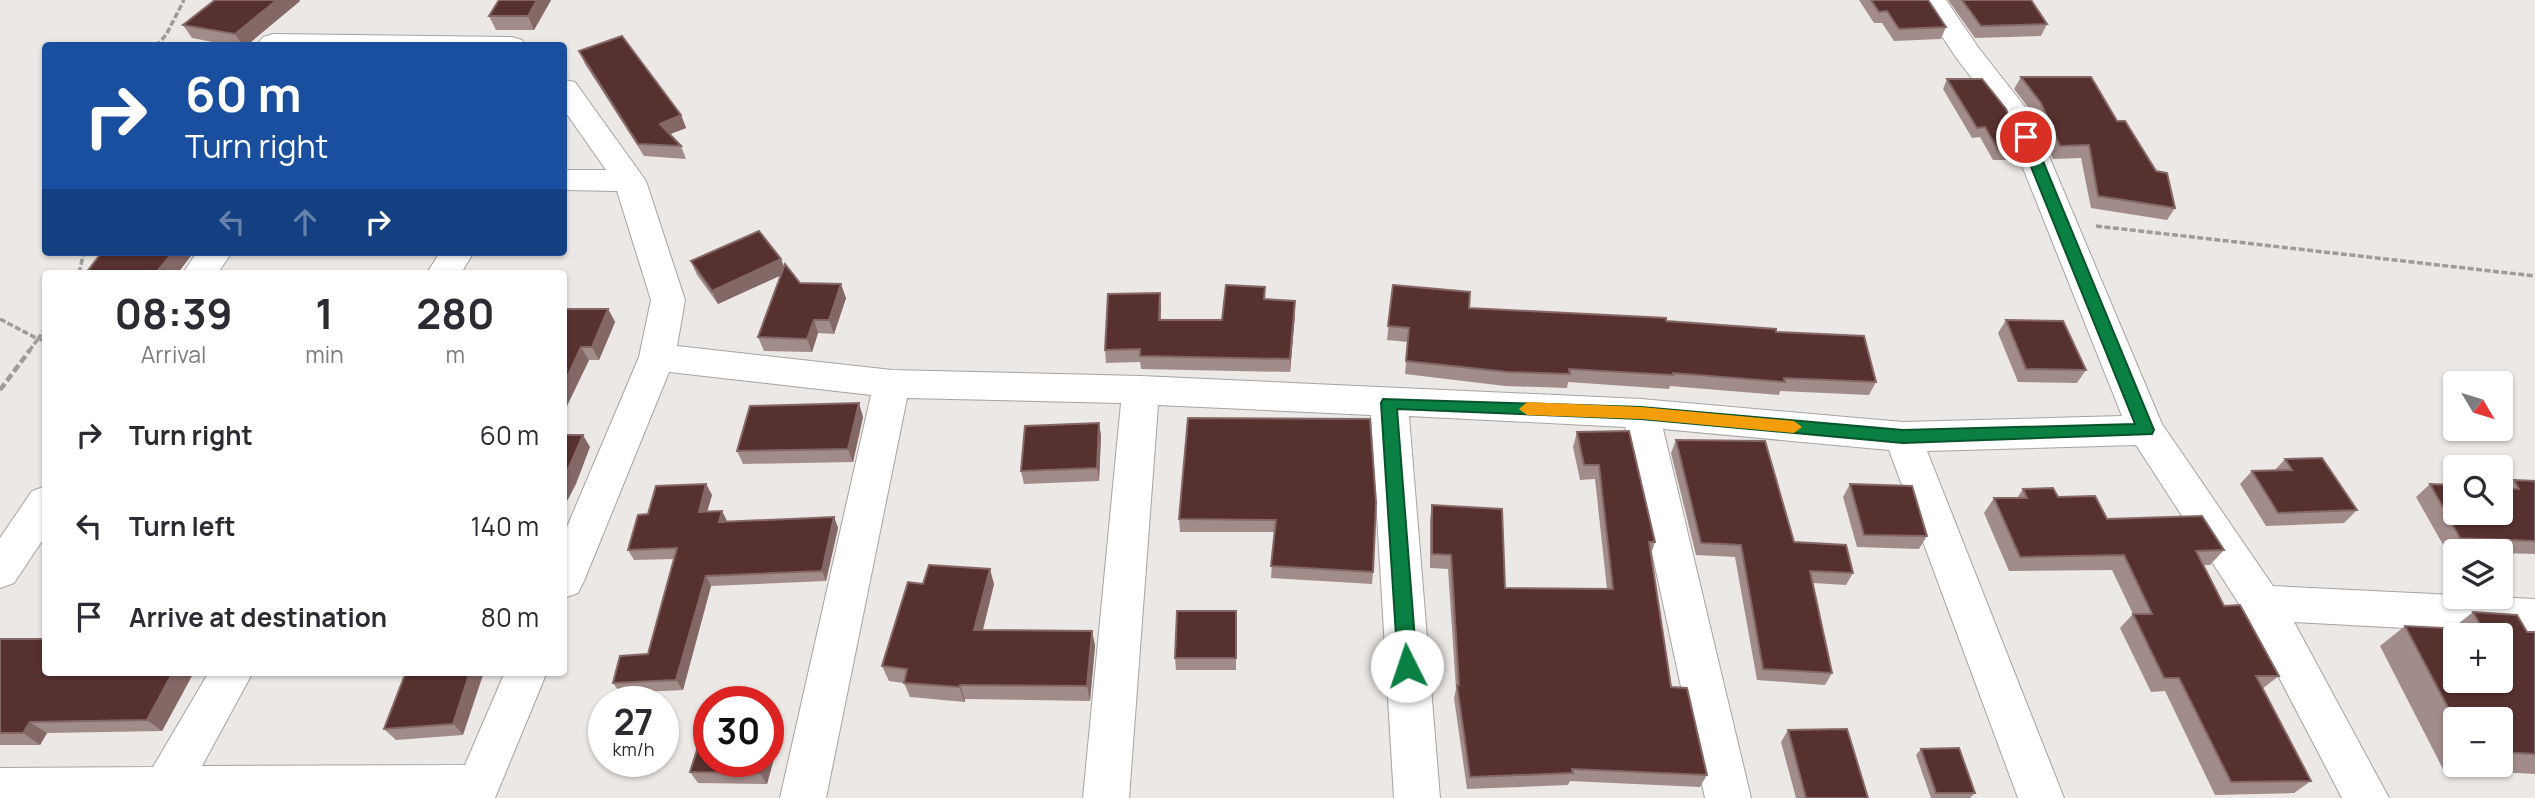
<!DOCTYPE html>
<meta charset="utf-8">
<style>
body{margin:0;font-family:Manrope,sans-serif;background:#f7f7f7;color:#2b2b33;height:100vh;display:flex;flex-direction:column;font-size:26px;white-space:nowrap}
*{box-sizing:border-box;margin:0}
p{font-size:23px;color:#7c7c81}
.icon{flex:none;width:38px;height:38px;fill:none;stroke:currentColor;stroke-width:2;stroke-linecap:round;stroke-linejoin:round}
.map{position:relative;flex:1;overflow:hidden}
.details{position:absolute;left:42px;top:270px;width:525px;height:406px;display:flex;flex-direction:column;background:#fff;border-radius:7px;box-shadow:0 2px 5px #0004}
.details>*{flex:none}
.hud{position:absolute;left:42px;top:42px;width:525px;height:214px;border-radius:7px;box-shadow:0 2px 5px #0004;background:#1a4fa0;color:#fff;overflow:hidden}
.needle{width:46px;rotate:128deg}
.tools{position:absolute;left:2443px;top:371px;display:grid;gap:14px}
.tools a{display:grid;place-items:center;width:70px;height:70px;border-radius:7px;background:#fff;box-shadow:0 2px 5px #0004;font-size:35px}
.speed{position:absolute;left:588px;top:686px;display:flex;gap:14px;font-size:35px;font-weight:700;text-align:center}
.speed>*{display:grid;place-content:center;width:91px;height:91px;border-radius:50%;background:#fff;box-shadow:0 2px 5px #0004;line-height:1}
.speed small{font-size:18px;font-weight:400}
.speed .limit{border:10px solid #d22;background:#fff;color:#111}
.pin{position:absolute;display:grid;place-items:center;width:60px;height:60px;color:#fff;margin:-30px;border:4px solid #fff;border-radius:50%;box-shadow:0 2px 7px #0007}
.me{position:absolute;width:77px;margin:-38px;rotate:356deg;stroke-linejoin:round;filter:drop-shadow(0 0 5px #0008)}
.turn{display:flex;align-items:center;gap:24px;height:147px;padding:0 28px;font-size:32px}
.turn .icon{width:91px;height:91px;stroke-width:2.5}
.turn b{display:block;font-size:49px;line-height:60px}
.lanes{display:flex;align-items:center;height:66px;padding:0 28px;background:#0003;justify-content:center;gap:35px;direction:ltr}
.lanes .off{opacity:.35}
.eta{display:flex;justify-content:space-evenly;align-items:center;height:119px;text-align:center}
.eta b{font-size:42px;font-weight:700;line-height:49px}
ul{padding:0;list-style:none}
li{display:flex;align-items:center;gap:21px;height:91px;padding:0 28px}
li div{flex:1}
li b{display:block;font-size:26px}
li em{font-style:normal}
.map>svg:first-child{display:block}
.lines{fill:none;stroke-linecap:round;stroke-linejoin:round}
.minor-casing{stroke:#a7a3a0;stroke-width:2}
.path-far1{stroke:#9e9b99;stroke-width:3.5;stroke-dasharray:6 2.5;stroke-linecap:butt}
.path{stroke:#9e9b99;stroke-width:4.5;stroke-dasharray:8 3.5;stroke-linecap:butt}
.minor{fill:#fff;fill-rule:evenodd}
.wall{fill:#a28c8a;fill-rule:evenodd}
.shaded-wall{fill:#846866}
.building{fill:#57312f;stroke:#846866;stroke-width:2;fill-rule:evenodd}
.route{fill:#0b8043;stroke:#07532c;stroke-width:2}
.slow{fill:#f59e0b}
</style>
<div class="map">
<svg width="2535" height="798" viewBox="0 0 2535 798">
<rect width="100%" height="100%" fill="#ece8e5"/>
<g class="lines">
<defs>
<g id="minor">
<polygon points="1918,0 1946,0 1978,47 2032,116 2162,424 2273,586 2535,599 2535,635 2294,622 2389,798 2342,798 2247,616 2136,445 1927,451 2064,798 2018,798 1889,450 1663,429 1751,798 1705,798 1625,427 1409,416 1440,798 1394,798 1371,415 1158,405 1129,798 1083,798 1121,403 907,398 826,798 780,798 871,395 669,372 584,581 578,593 564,598 564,534 639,357 651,300 617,191 564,190 564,170 606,170 564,110 564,80 575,82 646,181 685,300 677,346 892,370 1141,376 1641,399 1903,422 2122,416 2003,118 1957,59"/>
<polygon points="273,34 512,37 522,40 526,46 256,46 263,37"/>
<polygon points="197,252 232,252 218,273 183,273"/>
<polygon points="440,252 474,252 461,273 427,273"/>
<polygon points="46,486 46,535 14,583 0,588 0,538 32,491"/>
<polygon points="209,672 253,672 202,766 465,765 505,672 547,672 495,798 0,798 0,768 153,767"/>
</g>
</defs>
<use href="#minor" class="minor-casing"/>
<g class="path-far1">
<polyline points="156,46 166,35 184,0"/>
<polyline points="2096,226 2535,276"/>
<polyline points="79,273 84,252"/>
<polyline points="0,319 38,339 46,327"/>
<polyline points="29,351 38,339 46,341"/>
</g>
<polyline class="path" points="0,390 30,350"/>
<use href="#minor" class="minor"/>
</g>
<g class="wall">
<polygon points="215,0 299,0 300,1 246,46 233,46 192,38 183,25"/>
<polygon points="499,0 551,0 534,30 496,30 489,16"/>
<polygon points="1859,0 1928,0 1946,27 1941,39 1894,41 1882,23 1874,23"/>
<polygon points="1948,0 2031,0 2047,24 2041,36 1975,38"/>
<polygon points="579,51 681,115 686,128 670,134 681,146 686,159 644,156 585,64"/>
<polygon points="2021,77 2117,121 2175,208 2167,220 2091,208 2081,158 2053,159 2034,115 2014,89"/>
<polygon points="1947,79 2022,150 2017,160 1993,160 1980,137 1972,138 1943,89"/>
<polygon points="781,259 784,267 800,283 846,298 834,334 818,333 812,352 764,351 758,337 781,275 718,304 697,275 691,261"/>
<polygon points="1393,285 1469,308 1666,321 1776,332 1876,382 1869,395 1780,391 1779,395 1670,386 1669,389 1568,382 1567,388 1505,386 1405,374 1408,342 1387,340"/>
<polygon points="1265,287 1265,299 1295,314 1290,372 1141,369 1140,362 1106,363 1105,350 1160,293 1161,320 1222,320"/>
<polygon points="564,309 608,309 615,322 599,360 589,360 564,412"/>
<polygon points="2006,320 2086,370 2077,383 2018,382 1998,333"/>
<polygon points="863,417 853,462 743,464 737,451"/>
<polygon points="1188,418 1373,572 1372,584 1271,578 1274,532 1180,532 1179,519"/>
<polygon points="1099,423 1101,436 1099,481 1024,484 1021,471"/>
<polygon points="1577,432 1655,542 1651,554 1671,687 1707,775 1700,787 1570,781 1568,785 1467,789 1454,698 1456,689 1448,569 1430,568 1430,519 1432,505 1505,588 1607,589 1595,479 1580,480 1573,447"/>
<polygon points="1676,440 1794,542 1853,573 1846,585 1813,583 1832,673 1825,685 1757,680 1735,557 1696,555 1671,453"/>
<polygon points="2285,459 2357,510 2344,523 2266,526 2240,484 2252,471 2275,470"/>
<polygon points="2514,480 2535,481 2535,554 2501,553 2501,551 2446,550 2416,497 2430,484 2505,488"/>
<polygon points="706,484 712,495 707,512 722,511 727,522 834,517 838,528 826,581 711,586 683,690 620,693 613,683 648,654 675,559 634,560 628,550 648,514"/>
<polygon points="1850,484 1927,536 1919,549 1857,547 1843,497"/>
<polygon points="2023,489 2058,497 2107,519 2224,550 2210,565 2203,565 2224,606 2279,676 2262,689 2311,781 2294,793 2215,795 2165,691 2151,692 2120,628 2133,614 2112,570 2009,571 1984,513 1994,498 2017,498"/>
<polygon points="923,584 994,584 983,630 1092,631 1095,646 1090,701 965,699 965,702 910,697 904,683 889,681 882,666"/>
<polygon points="1236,611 1236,670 1176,670 1175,658"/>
<path d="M2473 612 2527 632H2535V774L2443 769 2380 646 2405 626 2453 628ZM2455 719H2501V765H2455Z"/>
<polygon points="0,639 46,672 194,672 162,731 47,733 40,745 0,745"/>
<polygon points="406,672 463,735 396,740 384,729"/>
<polygon points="1788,730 1868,798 1796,798 1781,742"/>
<polygon points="779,740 767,784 698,783 690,772"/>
<polygon points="1921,749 1975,793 1970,798 1931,798 1916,755"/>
</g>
<g class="shaded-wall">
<polygon points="277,0 299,0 300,1 246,46 243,46 235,34"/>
<polygon points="537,0 551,0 534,30 528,16"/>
<polygon points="681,115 686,128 665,136 660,124"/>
<polygon points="173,252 194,252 178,273 156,273"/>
<polygon points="781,259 786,273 718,304 712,291"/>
<polygon points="841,284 846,298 834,334 829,320"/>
<polygon points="1160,293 1161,306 1160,333 1159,320"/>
<polygon points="1295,301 1295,314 1290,372 1290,359"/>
<polygon points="608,309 615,322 599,360 592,347"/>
<polygon points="814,320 818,333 812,352 807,339"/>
<polygon points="581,347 589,360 564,412 564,384"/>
<polygon points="859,403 863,417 853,462 848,449"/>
<polygon points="1099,423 1101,436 1099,481 1097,468"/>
<polygon points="583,435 590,447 576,484 564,507 564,479"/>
<polygon points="706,484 712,495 704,522 699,512"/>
<polygon points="722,511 727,521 725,533 719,522"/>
<polygon points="834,517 838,528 826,581 822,571"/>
<polygon points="990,569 994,584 979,645 974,630"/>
<polygon points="706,576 711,586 683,690 676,680"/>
<polygon points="1092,631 1095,646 1090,701 1087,686"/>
<polygon points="173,672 194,672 162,731 147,720"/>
<polygon points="470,672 484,672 463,735 453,724"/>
<polygon points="960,685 965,699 965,702 959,687"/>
<polygon points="30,722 47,733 40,745 23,733"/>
<polygon points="773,729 779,740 767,784 760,773 764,761 768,761 768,745"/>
</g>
<g class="building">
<polygon points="215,0 277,0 235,34 183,25"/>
<polygon points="499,0 537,0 528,16 489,16"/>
<polygon points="1871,0 1928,0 1946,27 1899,29 1887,11 1879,12"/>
<polygon points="1962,0 2031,0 2047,24 1981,26"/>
<polygon points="622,36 681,115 660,124 681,146 638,144 579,51"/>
<polygon points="2021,77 2091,77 2117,121 2125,121 2156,171 2167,173 2175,208 2098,196 2089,145 2060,146 2041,103"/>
<polygon points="1947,79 1982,79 2006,109 2022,150 1998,150 1985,127 1977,128"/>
<polygon points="759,231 781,259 712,291 691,261"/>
<polygon points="102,252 173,252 156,273 86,273"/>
<polygon points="785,264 800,283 841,284 829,320 814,320 807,339 758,337"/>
<polygon points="1226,285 1265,287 1264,299 1295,301 1290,359 1140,356 1140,349 1105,350 1108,294 1160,293 1159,320 1222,320"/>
<polygon points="1393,285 1470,292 1469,308 1666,318 1666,321 1776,329 1776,332 1864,336 1876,382 1784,378 1785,382 1673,373 1673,375 1569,369 1570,374 1508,372 1406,361 1409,328 1388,326"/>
<polygon points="564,309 608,309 592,347 581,347 564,384"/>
<polygon points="2006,320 2063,321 2086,370 2026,369"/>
<polygon points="859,403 848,449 737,451 750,406"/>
<polygon points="1188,418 1370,419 1376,502 1373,572 1271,566 1276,520 1179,519"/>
<polygon points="1099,423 1097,468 1021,471 1025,426"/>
<polygon points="1629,431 1655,542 1649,542 1671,687 1687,688 1707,775 1572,769 1573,773 1470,777 1457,685 1459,685 1451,555 1432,554 1432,505 1502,509 1505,588 1613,589 1599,465 1584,465 1577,432"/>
<polygon points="564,435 583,435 564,479"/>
<polygon points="1676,440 1765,441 1794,542 1846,545 1853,573 1810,571 1832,673 1763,669 1741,545 1701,543"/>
<polygon points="2322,458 2357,510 2278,513 2252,471 2292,470 2285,459"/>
<polygon points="2514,480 2535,481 2535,541 2460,538 2430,484 2455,485 2455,513 2501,513 2501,488 2519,489"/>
<polygon points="706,484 699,512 722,511 719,522 834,517 822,571 706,576 676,680 613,683 620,656 648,654 677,548 628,550 638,515 648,514 656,486"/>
<polygon points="1850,484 1912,486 1927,536 1864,535"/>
<polygon points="2053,488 2058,497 2095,496 2107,519 2202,516 2224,550 2196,551 2224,606 2240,605 2279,676 2256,676 2311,781 2231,782 2179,678 2164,678 2133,614 2152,614 2124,555 2020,557 1994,498 2027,498 2023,489"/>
<polygon points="929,565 990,569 974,630 1092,631 1087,686 960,685 959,687 904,683 907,669 882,666 908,582 923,584"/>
<polygon points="1177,611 1236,611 1236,658 1175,658"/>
<path d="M2473 612 2517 615 2527 632H2535V754L2501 752V719H2455V721L2405 626 2483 630ZM2455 635H2501V681H2455Z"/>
<polygon points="0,639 46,639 45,653 46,653 46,672 173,672 147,720 30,722 23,733 0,733"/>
<polygon points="406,672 470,672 453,724 384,729"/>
<polygon points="704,728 709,728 709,761 764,761 760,773 690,772"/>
<polygon points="768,729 773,729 768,745"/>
<polygon points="1847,729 1868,798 1806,798 1788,730"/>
<polygon points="1959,748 1975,793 1936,793 1921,749"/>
</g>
<polygon class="route" points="2026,133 2033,137 2154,430 2152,434 1903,443 1641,419 1397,409 1417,666 1414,672 1407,675 1401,672 1398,666 1381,403 1383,399 1641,407 1903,430 2135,424 2019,137"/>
<polygon class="slow" points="1527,402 1641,407 1794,421 1802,427 1794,433 1641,419 1527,415 1519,409"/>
</svg>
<div class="tools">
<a><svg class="needle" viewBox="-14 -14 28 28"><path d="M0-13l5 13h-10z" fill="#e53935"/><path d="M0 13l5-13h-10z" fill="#7c7c81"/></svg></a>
<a><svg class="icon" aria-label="search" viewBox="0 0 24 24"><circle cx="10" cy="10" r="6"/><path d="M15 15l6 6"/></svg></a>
<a><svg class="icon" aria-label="layers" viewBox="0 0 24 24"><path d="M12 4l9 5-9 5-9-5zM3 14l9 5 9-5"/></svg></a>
<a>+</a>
<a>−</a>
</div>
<div class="speed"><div>27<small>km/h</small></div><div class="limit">30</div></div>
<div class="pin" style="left:2026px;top:137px;background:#d93025"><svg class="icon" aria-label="arrive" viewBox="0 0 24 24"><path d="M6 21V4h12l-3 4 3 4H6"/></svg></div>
<svg class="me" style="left:1407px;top:666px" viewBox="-20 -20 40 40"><circle r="19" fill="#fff"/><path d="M0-13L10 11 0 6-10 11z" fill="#0b8043"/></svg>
<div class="hud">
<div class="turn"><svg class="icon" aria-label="right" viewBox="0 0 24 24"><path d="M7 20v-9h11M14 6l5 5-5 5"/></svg><div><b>60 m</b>Turn right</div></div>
<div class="lanes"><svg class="icon off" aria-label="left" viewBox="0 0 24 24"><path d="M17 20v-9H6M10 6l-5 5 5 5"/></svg><svg class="icon off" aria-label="ahead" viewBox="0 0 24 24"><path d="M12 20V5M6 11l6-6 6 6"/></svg><svg class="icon" aria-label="right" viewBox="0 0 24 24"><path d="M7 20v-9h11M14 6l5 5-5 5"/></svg></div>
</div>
<section class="details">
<div class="eta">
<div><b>08:39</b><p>Arrival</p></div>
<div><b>1</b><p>min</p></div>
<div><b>280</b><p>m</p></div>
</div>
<ul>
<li><svg class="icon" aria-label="right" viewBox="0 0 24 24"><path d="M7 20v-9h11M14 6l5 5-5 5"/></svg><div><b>Turn right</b></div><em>60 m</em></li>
<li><svg class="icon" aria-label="left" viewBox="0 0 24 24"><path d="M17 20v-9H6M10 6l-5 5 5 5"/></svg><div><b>Turn left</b></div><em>140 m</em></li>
<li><svg class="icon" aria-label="arrive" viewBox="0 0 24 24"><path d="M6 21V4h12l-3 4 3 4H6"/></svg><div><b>Arrive at destination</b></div><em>80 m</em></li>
</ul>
</section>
</div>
